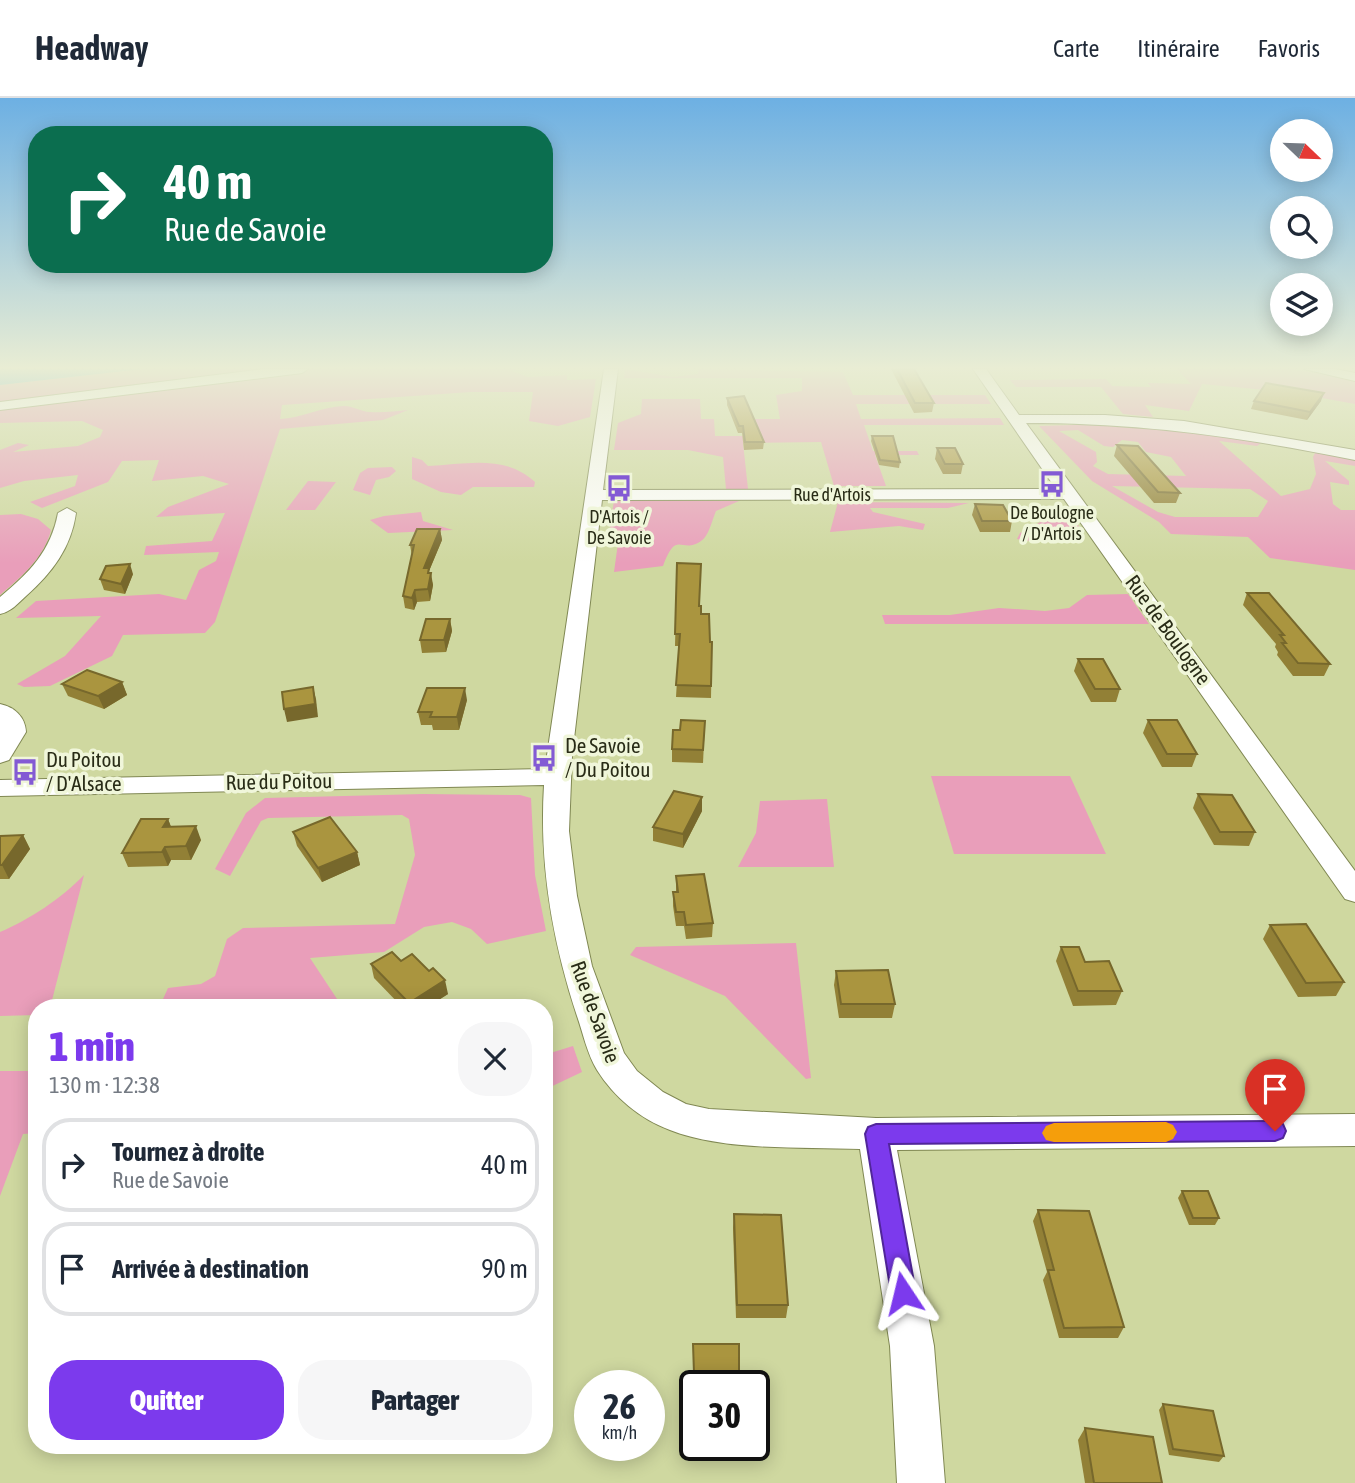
<!DOCTYPE html>
<html lang="fr">
<meta charset="utf-8">
<style>
body{margin:0;font-family:"Asap Condensed",sans-serif;background:#f6f6f7;color:#1f2937;height:100vh;display:flex;flex-direction:column;font-size:26px;white-space:nowrap}
*{box-sizing:border-box;margin:0}
p{font-size:23px;color:#747a83}
.icon{flex:none;width:38px;height:38px;fill:none;stroke:currentColor;stroke-width:2;stroke-linecap:round;stroke-linejoin:round}
.map{position:relative;flex:1;overflow:hidden}
.details{position:absolute;left:28px;top:901px;width:525px;height:455px;display:flex;flex-direction:column;background:#fff;border-radius:28px;box-shadow:0 4px 18px #0003}
.details>*{flex:none}
.banner{position:absolute;left:28px;top:28px;width:525px;height:147px;border-radius:28px;box-shadow:0 4px 18px #0003;background:#0b6e4f;color:#fff;overflow:hidden}
.needle{width:46px;rotate:113deg}
.tools{position:absolute;left:1270px;top:21px;display:grid;gap:14px}
.tools a{display:grid;place-items:center;width:63px;height:63px;border-radius:50%;background:#fff;box-shadow:0 4px 18px #0003;font-size:35px}
.speed{position:absolute;left:574px;top:1272px;display:flex;gap:14px;font-size:35px;font-weight:700;text-align:center}
.speed>*{display:grid;place-content:center;width:91px;height:91px;border-radius:50%;background:#fff;box-shadow:0 4px 18px #0003;line-height:1}
.speed small{font-size:18px;font-weight:400}
.speed .limit{border:4px solid #111;border-radius:10px;background:#fff;color:#111}
.pin{position:absolute;display:grid;place-items:center;width:60px;height:60px;color:#fff;margin:-72px -30px;border-radius:50% 50% 50% 0;rotate:-45deg;box-shadow:0 0 7px #0007}
.pin .icon{rotate:45deg}
.me{position:absolute;width:77px;margin:-38px;rotate:350deg;stroke-linejoin:round;filter:drop-shadow(0 0 5px #0008)}
.turn{display:flex;align-items:center;gap:24px;height:147px;padding:0 21px;font-size:32px}
.turn .icon{width:91px;height:91px;stroke-width:2.5}
.turn b{display:block;font-size:49px;line-height:60px}
.round{display:grid;place-items:center;flex:none;width:74px;height:74px;border-radius:28px;background:#f6f6f7}
.overview{display:flex;align-items:center;justify-content:space-between;height:119px;padding:0 21px}
h1{font-size:42px;font-weight:800;line-height:52px;color:#7c3aed}
.cta{display:flex;gap:14px;margin-top:auto;padding:14px 21px}
.cta a{flex:1;height:80px;border-radius:28px;background:#7c3aed;color:#fff;font-size:28px;font-weight:800;line-height:80px;text-align:center}
.cta a+a{background:#f6f6f7;color:#1f2937}
ul{padding:0;list-style:none}
li{display:flex;align-items:center;gap:21px;height:94px;margin:0 14px 10px;padding:0 7px;border:4px solid #e0e1e3;border-radius:28px}
li div{flex:1}
li b{display:block;font-size:26px}
li em{font-style:normal}
header{display:flex;align-items:center;gap:42px;box-sizing:border-box;height:98px;padding:0 35px;background:#fff;border-bottom:2px solid #e0e1e3}
header strong{font-size:33px}
nav{display:flex;gap:38px;margin-inline-start:auto;font-size:24px}
.map>svg:first-child{display:block}
.green{fill:#e99eba;fill-rule:evenodd}
.water{fill:#55abdb}
.lines{fill:none;stroke-linecap:round;stroke-linejoin:round}
.minor-casing{stroke:#808853;stroke-width:2}
.minor{fill:#fff;fill-rule:evenodd}
.wall{fill:#928036}
.shaded-wall{fill:#77682c}
.building{fill:#aa953f;stroke:#77682c;stroke-width:2}
.route{fill:#7c3aed;stroke:#51269a;stroke-width:2}
.slow{fill:#f59e0b}
.labels{text-anchor:middle;stroke-width:7;stroke-linejoin:round;paint-order:stroke}
.far-street-label{font-size:18px;fill:#292c17;stroke:#f0f6da}
.far-poi-label{font-size:18px;fill:#292c17;stroke:#f0f6da}
.street-label{font-size:21px;fill:#292c17;stroke:#f0f6da}
.poi-label{font-size:21px;fill:#292c17;stroke:#f0f6da;text-anchor:start}
</style>
<header>
<strong>Headway</strong>
<nav><a>Carte</a><a>Itinéraire</a><a>Favoris</a></nav>
</header>
<div class="map">
<svg width="1355" height="1385" viewBox="0 0 1355 1385">
<rect width="100%" height="100%" fill="#cfd8a0"/>
<g class="green">
<path d="M142 271H517L512 273 528 279 567 277V282L596 281 590 319 558 328 529 323 533 294H471L282 307 280 321C302 320 321 309 344 308 354 308 361 314 370 314 382 315 396 313 408 312L383 322 280 331 215 524 205 535 123 537 112 558 50 588 24 589 17 586 65 558 101 518 16 520 36 503 159 496 186 502 199 472 216 463 219 454 144 457 146 448 212 443 225 415 156 419 168 409 229 386 203 378 152 383 159 362 122 363 108 384 42 410 30 404 75 388 78 377 24 383 0 390V352L18 345 29 347 13 354 78 348 100 339 103 332 82 323 0 325V287Z"/>
<polygon points="625,271 673,279 698,276 698,271 843,274 853,297 985,297 991,306 856,306 861,321 1000,320 1004,327 864,327 873,353 917,353 919,357 875,357 886,388 834,388 821,344 743,345 748,391 726,391 723,359 688,352 614,352 618,325 641,316 642,301 700,301 701,321 714,321 715,338 744,338 742,321 780,321 776,297 802,293 802,280 624,280"/>
<polygon points="1177,271 1292,271 1355,282 1355,306 1289,294 1202,286 1189,313 1145,307 1153,319 1123,316 1101,289 1016,289 1010,282 1106,281 1112,288 1151,289 1148,285 1191,286"/>
<path d="M1074 327 1143 328 1264 343 1257 348 1219 343 1281 398 1310 391 1316 376 1313 359 1316 353 1355 362V368L1325 363 1349 383V387L1330 384 1333 406 1341 412H1355V472L1270 460 1248 439 1171 436 1159 424 1092 383 1039 328ZM1078 332 1104 348 1113 349 1122 342 1138 344 1146 354 1171 359 1186 378 1108 376 1093 368 1097 364 1096 354 1059 333ZM1112 388 1250 391 1268 403 1258 419H1175L1158 414Z"/>
<path d="M412 359 422 362 428 368C466 366 505 356 535 384L534 389H473L461 397 441 394 412 381Z"/>
<polygon points="392,369 396,373 389,379 376,382 370,397 353,392 360,375 368,370"/>
<polygon points="308,383 336,384 315,412 286,412"/>
<path d="M614 402 739 403 716 413C712 422 709 438 701 443 681 457 677 430 663 468L614 474 618 445 608 444Z"/>
<polygon points="838,404 969,405 948,410 870,410 873,414 925,426 923,432 899,428 830,434"/>
<polygon points="1068,413 1080,430 1027,443 1017,441 1020,435 1057,415"/>
<polygon points="421,414 423,423 453,432 388,435 370,422 384,418"/>
<path d="M21 416 38 421 51 432C44 460 21 479 0 497V417Z"/>
<polygon points="1128,496 1149,526 885,526 882,517 950,517 999,510 1045,513 1069,510 1087,497"/>
<polygon points="931,678 1070,678 1106,756 954,756"/>
<polygon points="423,696 520,697 531,700 535,777 546,833 487,846 471,831 452,824 424,829 384,854 310,860 343,910 291,910 285,905 159,910 168,890 201,886 215,878 227,841 243,830 395,826 415,757 409,721 402,717 268,720 261,723 230,778 215,771 246,715 265,700"/>
<polygon points="827,701 834,769 738,769 756,735 760,703"/>
<path d="M84 777 50 910H37V917L0 918V834C29 822 62 800 84 777Z"/>
<polygon points="796,845 811,980 806,981 725,898 630,857 636,849"/>
<polygon points="573,948 582,974 544,992 544,957"/>
<polygon points="0,973 37,973 37,1035 23,1036 0,1098"/>
</g>
<polygon class="water" points="0,271 142,271 0,287"/>
<g class="lines">
<defs>
<g id="minor">
<polygon points="265,271 308,271 302,275 0,312 0,304"/>
<path d="M604 271H618L603 392 1056 391 973 271H986L1019 317H1105L1184 323 1355 352V362C1241 339 1143 325 1026 325L1355 773V804L1345 801 1064 401 602 402 572 658 569 733 577 798 592 868 624 955 637 973 663 994 686 1006 709 1011 876 1020 1355 1016V1048L897 1052 934 1248 945 1385H897L890 1248 860 1051C802 1049 723 1053 670 1032 640 1021 614 999 597 972 587 956 583 935 577 918 552 842 539 767 544 687L0 698V682L545 671Z"/>
<polygon points="1304,271 1335,271 1355,275 1355,283"/>
<path d="M67 410 76 415C71 450 52 475 26 498 18 505 11 514 0 516V499C29 475 51 453 58 415Z"/>
<path d="M0 606C14 609 25 618 26 634L9 662 0 665Z"/>
</g>
</defs>
<use href="#minor" class="minor-casing"/>
<use href="#minor" class="minor"/>
</g>
<g class="wall">
<polygon points="891,271 914,271 934,305 932,314 914,315"/>
<polygon points="727,300 764,344 763,351 744,352 742,335 738,335 727,307"/>
<polygon points="1254,303 1321,303 1307,322 1251,311"/>
<polygon points="872,338 900,364 899,370 879,367 871,343"/>
<polygon points="1117,347 1180,395 1176,405 1154,405 1114,358"/>
<polygon points="937,350 963,366 961,376 943,376 935,361"/>
<polygon points="975,406 1012,423 1010,434 980,434 972,417"/>
<polygon points="440,431 442,442 429,473 433,487 430,503 417,504 414,512 405,510 403,498 412,458 410,447"/>
<polygon points="677,465 699,508 710,544 712,544 711,600 676,599 679,548 675,548"/>
<polygon points="133,476 125,496 104,492 100,481"/>
<polygon points="1247,495 1330,566 1324,578 1293,578 1277,557 1278,554 1275,549 1276,546 1243,507"/>
<polygon points="450,521 452,533 446,554 422,555 420,542"/>
<polygon points="1078,561 1120,591 1116,604 1091,604 1074,573"/>
<polygon points="122,584 127,597 104,611 68,598 62,586"/>
<polygon points="467,602 459,632 433,632 432,627 421,627 418,614"/>
<polygon points="1148,622 1197,656 1192,669 1162,669 1143,635"/>
<polygon points="705,623 703,665 672,664 672,651 680,632"/>
<polygon points="1198,696 1255,734 1249,748 1214,747 1193,710"/>
<polygon points="702,699 702,713 683,750 653,743 653,729"/>
<polygon points="168,721 171,729 201,742 191,762 171,762 168,768 128,769 122,755"/>
<polygon points="293,734 357,754 360,767 322,784 297,748"/>
<polygon points="23,737 30,751 9,781 0,781 0,738"/>
<polygon points="676,778 713,825 712,839 686,841 684,828 676,828 673,808 673,794 676,794"/>
<polygon points="1270,827 1344,884 1336,898 1298,899 1263,841"/>
<polygon points="1061,849 1085,864 1122,893 1116,907 1073,908 1056,863"/>
<polygon points="401,863 448,896 426,910 403,910 374,880 371,866"/>
<polygon points="836,873 895,906 892,920 839,920 834,887"/>
<polygon points="1182,1093 1219,1120 1215,1127 1189,1127 1178,1100"/>
<polygon points="1038,1112 1124,1229 1118,1240 1059,1240 1043,1182 1047,1174 1033,1123"/>
<polygon points="734,1116 788,1207 786,1220 736,1220 733,1130"/>
<polygon points="693,1246 739,1278 738,1284 694,1281"/>
<polygon points="1163,1306 1224,1358 1219,1364 1169,1357 1159,1312"/>
<polygon points="1085,1330 1162,1385 1085,1385 1078,1342"/>
</g>
<g class="shaded-wall">
<polygon points="1324,295 1321,303 1307,322 1310,314"/>
<polygon points="440,431 442,442 429,473 430,480 431,475 433,487 430,503 424,470"/>
<polygon points="130,466 133,476 125,496 121,486"/>
<polygon points="415,492 417,504 414,512 412,500"/>
<polygon points="450,521 452,533 446,554 444,542"/>
<polygon points="122,584 127,597 104,611 98,598"/>
<polygon points="313,589 316,601 318,619 287,624 284,611"/>
<polygon points="465,590 467,602 459,632 457,619"/>
<polygon points="702,699 702,713 683,750 683,736"/>
<polygon points="168,721 173,734 163,729"/>
<polygon points="196,728 201,742 191,762 186,748"/>
<polygon points="23,737 30,751 9,781 2,767"/>
<polygon points="165,749 171,762 168,768 162,754"/>
<polygon points="357,754 360,767 322,784 318,770"/>
<polygon points="445,882 448,896 426,910 410,910 409,905"/>
</g>
<g class="building">
<polygon points="897,271 914,271 934,305 915,305"/>
<polygon points="1266,285 1324,295 1310,314 1254,303"/>
<polygon points="744,298 764,344 745,344 743,328 739,328 727,300"/>
<polygon points="872,338 893,338 900,364 880,362"/>
<polygon points="1117,347 1138,348 1180,395 1158,394"/>
<polygon points="937,350 955,350 963,366 945,366"/>
<polygon points="975,406 1003,407 1012,423 982,423"/>
<polygon points="417,431 440,431 424,470 429,470 428,475 431,475 428,491 415,492 412,500 403,498 414,447 410,447"/>
<polygon points="677,465 701,466 699,508 701,508 701,516 709,516 710,544 712,544 711,588 676,587 680,536 675,536"/>
<polygon points="130,466 121,486 100,481 106,468"/>
<polygon points="1247,495 1269,495 1330,566 1298,565 1282,545 1286,545 1280,537 1284,537"/>
<polygon points="426,521 450,521 444,542 420,542"/>
<polygon points="1078,561 1103,561 1120,591 1095,591"/>
<polygon points="87,572 122,584 98,598 62,586"/>
<polygon points="313,589 315,606 284,611 282,594"/>
<polygon points="427,590 465,590 457,619 430,619 432,614 418,614"/>
<polygon points="681,622 705,623 703,652 672,651 673,632 680,632"/>
<polygon points="1148,622 1177,622 1197,656 1167,656"/>
<polygon points="674,693 702,699 683,736 653,729"/>
<polygon points="1198,696 1232,697 1255,734 1220,734"/>
<polygon points="330,719 357,754 318,770 293,734"/>
<polygon points="141,721 168,721 163,729 196,728 186,748 165,749 162,754 122,755"/>
<polygon points="23,737 2,767 0,767 0,738"/>
<polygon points="704,776 713,825 686,827 684,814 676,814 673,794 678,794 676,778"/>
<polygon points="1306,826 1344,884 1306,885 1270,827"/>
<polygon points="1061,849 1079,849 1085,864 1109,863 1122,893 1078,893"/>
<polygon points="392,854 401,863 412,856 429,873 433,870 445,882 409,905 371,866"/>
<polygon points="888,872 895,906 841,906 836,873"/>
<polygon points="1182,1093 1208,1093 1219,1120 1193,1120"/>
<polygon points="1038,1112 1089,1113 1124,1229 1064,1230 1048,1172 1054,1172"/>
<polygon points="734,1116 781,1117 788,1207 737,1207"/>
<polygon points="693,1246 739,1246 739,1278 694,1275"/>
<polygon points="1163,1306 1213,1313 1224,1358 1173,1351"/>
<polygon points="1085,1330 1153,1339 1162,1385 1094,1385"/>
</g>
<linearGradient id="sky" x2="0" y2="1"><stop stop-color="#6db0e3"/><stop offset="0.58" stop-color="#e9edd4"/><stop offset="1" stop-color="#e9edd4" stop-opacity="0"/></linearGradient>
<rect width="1355" height="465" fill="url(#sky)"/>
<polygon class="route" points="1275,1023 1283,1026 1286,1033 1283,1040 1275,1043 889,1046 916,1195 912,1204 903,1208 894,1204 891,1195 865,1036 868,1029 876,1026"/>
<polygon class="slow" points="1166,1024 1173,1027 1177,1034 1173,1041 1166,1044 1054,1044 1046,1042 1042,1035 1046,1028 1054,1025"/>
<defs>
<symbol id="bus-bare" viewBox="-9 -9 18 18"><path d="M-5-6H5V4H4V6H2V4H-2V6H-4V4H-5ZM-3.5-4V0h7V-4ZM-3.5 1.2v1.5H-2V1.2ZM2 1.2v1.5H3.5V1.2Z" fill="#835ad4" stroke="#f0f6da" stroke-width="2.5" paint-order="stroke"/></symbol>
</defs>
<g fill-rule="evenodd">
<use href="#bus-bare" x="1033" y="367" width="38" height="38"/>
<use href="#bus-bare" x="600" y="371" width="38" height="38"/>
<use href="#bus-bare" x="525" y="641" width="38" height="38"/>
<use href="#bus-bare" x="6" y="655" width="38" height="38"/>
</g>
<g class="labels">
<g class="far-street-label">
<text x="832" y="403">Rue d'Artois</text>
</g>
<g class="far-poi-label">
<text x="1052" y="421">De Boulogne<tspan x="1052" dy="21">/ D'Artois</tspan></text>
<text x="619" y="425">D'Artois /<tspan x="619" dy="21">De Savoie</tspan></text>
</g>
<g class="street-label">
<text transform="translate(1168 532) rotate(54)" y="7">Rue de Boulogne</text>
<text transform="translate(279 684) rotate(-1)" y="7">Rue du Poitou</text>
<text transform="translate(595 914) rotate(70)" y="7">Rue de Savoie</text>
</g>
<g class="poi-label">
<text x="565" y="655">De Savoie<tspan x="565" dy="24">/ Du Poitou</tspan></text>
<text x="46" y="669">Du Poitou<tspan x="46" dy="24">/ D'Alsace</tspan></text>
</g>
</g>
</svg>
<div class="tools">
<a><svg class="needle" viewBox="-14 -14 28 28"><path d="M0-13l5 13h-10z" fill="#e53935"/><path d="M0 13l5-13h-10z" fill="#747a83"/></svg></a>
<a><svg class="icon" aria-label="search" viewBox="0 0 24 24"><circle cx="10" cy="10" r="6"/><path d="M15 15l6 6"/></svg></a>
<a><svg class="icon" aria-label="layers" viewBox="0 0 24 24"><path d="M12 4l9 5-9 5-9-5zM3 14l9 5 9-5"/></svg></a>
</div>
<div class="speed"><div>26<small>km/h</small></div><div class="limit">30</div></div>
<div class="pin" style="left:1275px;top:1033px;background:#d93025"><svg class="icon" aria-label="arrive" viewBox="0 0 24 24"><path d="M6 21V4h12l-3 4 3 4H6"/></svg></div>
<svg class="me" style="left:903px;top:1195px" viewBox="-20 -20 40 40"><path d="M0-17L14 15 0 8-14 15z" fill="#7c3aed" stroke="#fff" stroke-width="4"/></svg>
<div class="banner">
<div class="turn"><svg class="icon" aria-label="right" viewBox="0 0 24 24"><path d="M7 20v-9h11M14 6l5 5-5 5"/></svg><div><b>40 m</b>Rue de Savoie</div></div>
</div>
<section class="details">
<div class="overview"><div><h1>1 min</h1><p>130 m · 12:38</p></div><a class="round"><svg class="icon" aria-label="close" viewBox="0 0 24 24"><path d="M6 6l12 12M18 6L6 18"/></svg></a></div>
<ul>
<li><svg class="icon" aria-label="right" viewBox="0 0 24 24"><path d="M7 20v-9h11M14 6l5 5-5 5"/></svg><div><b>Tournez à droite</b><p>Rue de Savoie</p></div><em>40 m</em></li>
<li><svg class="icon" aria-label="arrive" viewBox="0 0 24 24"><path d="M6 21V4h12l-3 4 3 4H6"/></svg><div><b>Arrivée à destination</b></div><em>90 m</em></li>
</ul>
<div class="cta"><a>Quitter</a><a>Partager</a></div>
</section>
</div>
